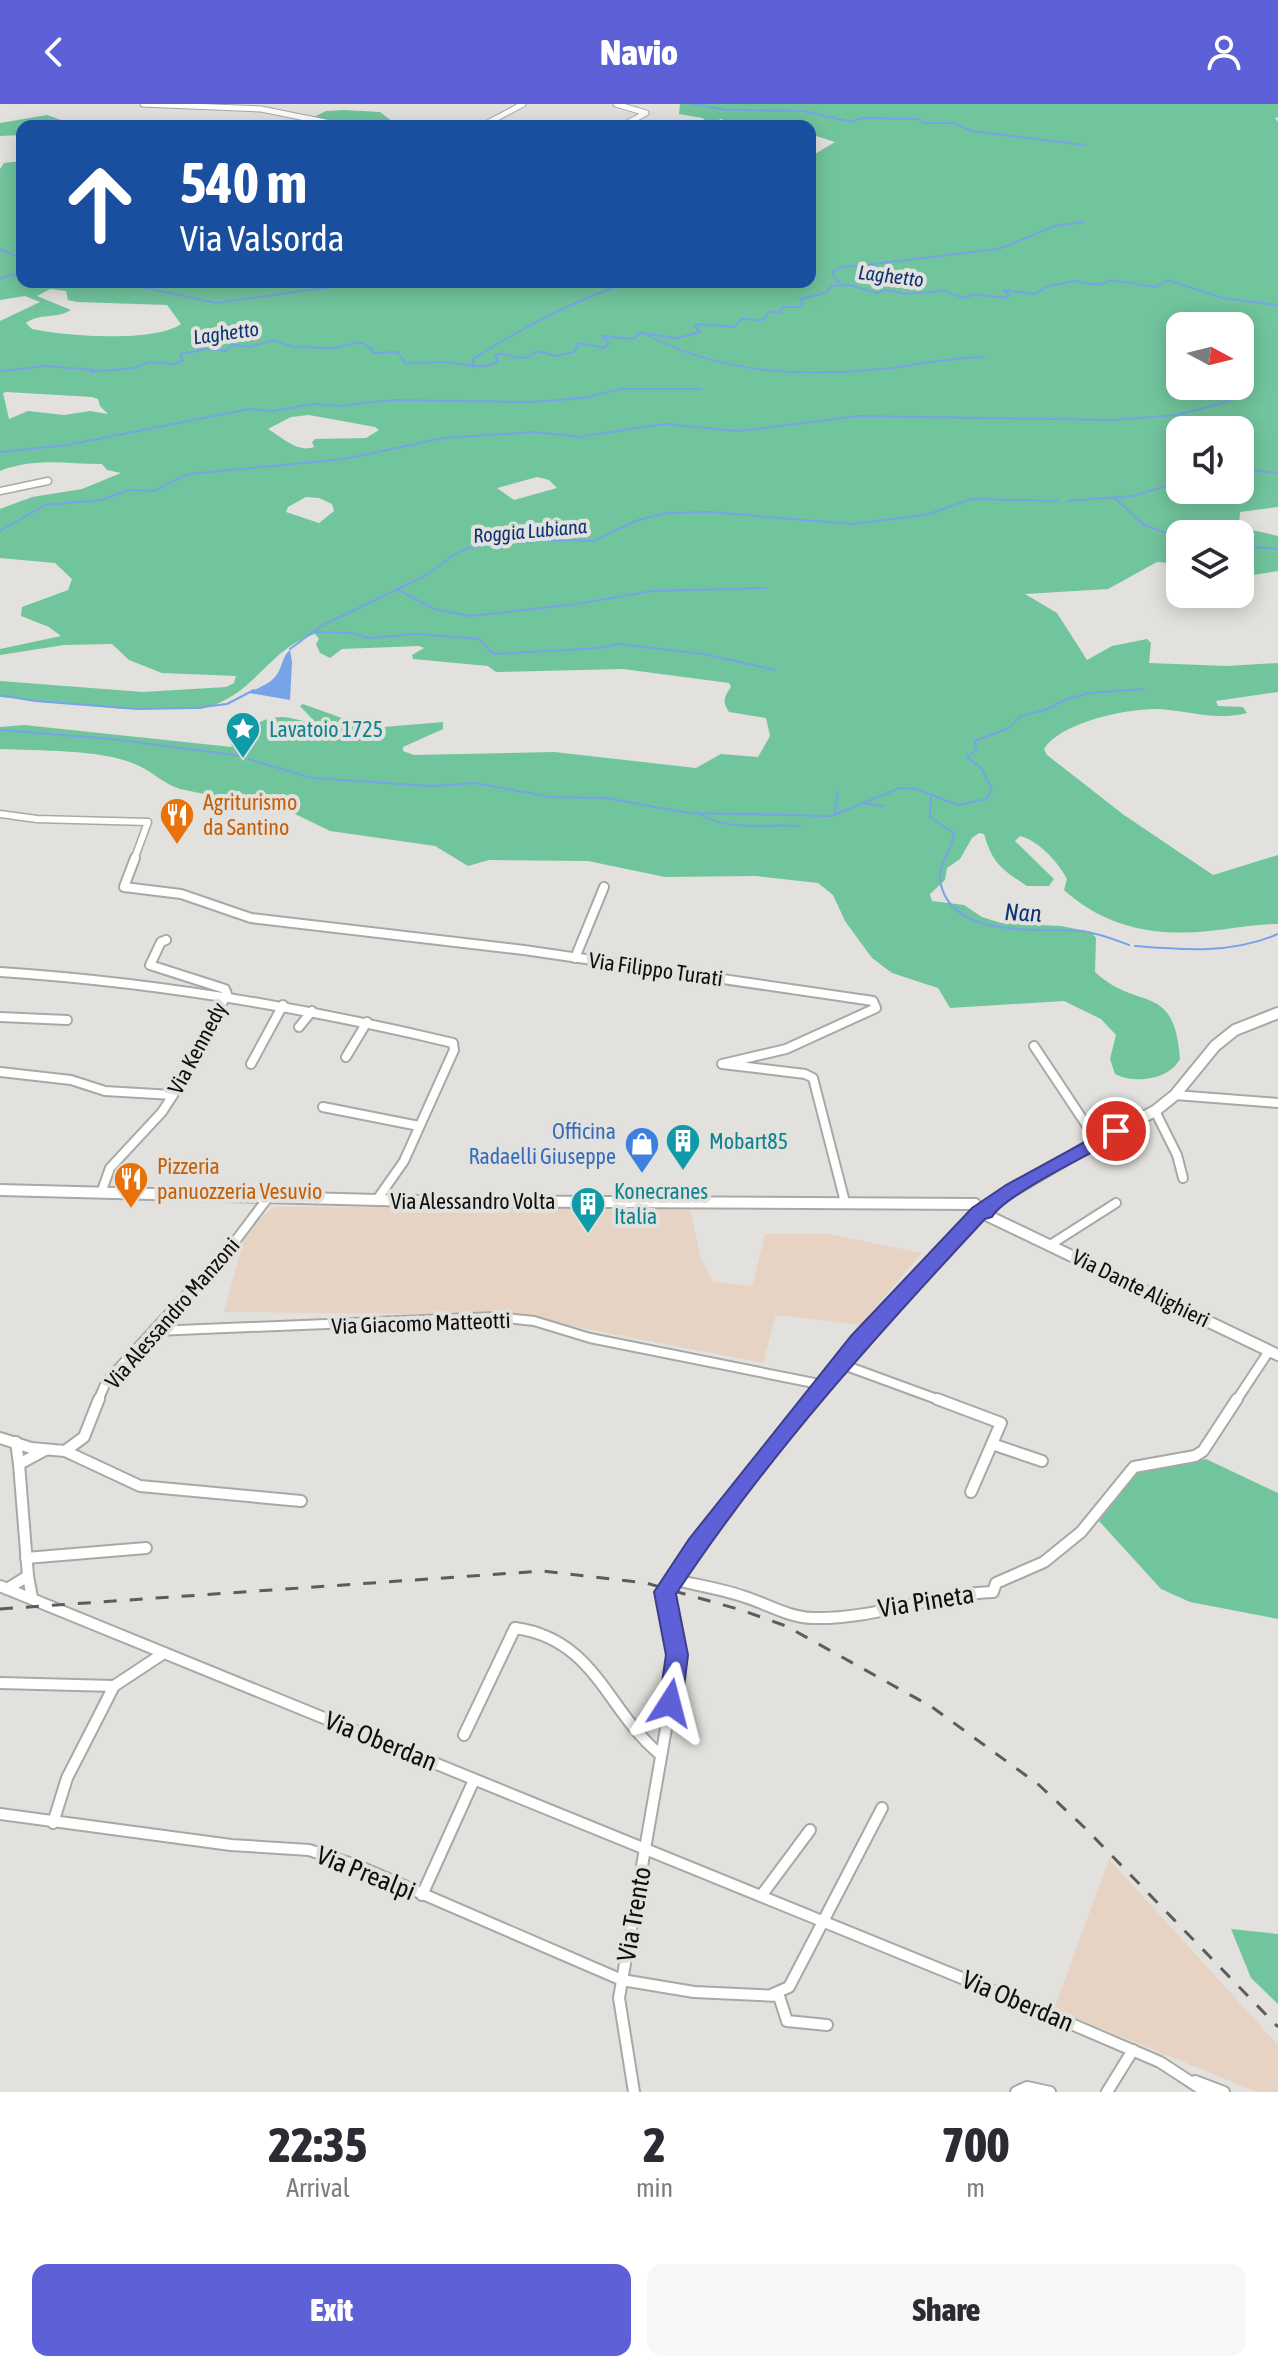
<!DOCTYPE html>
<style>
body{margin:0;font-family:"Asap Condensed",sans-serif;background:#f7f7f7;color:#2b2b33;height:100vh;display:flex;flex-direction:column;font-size:30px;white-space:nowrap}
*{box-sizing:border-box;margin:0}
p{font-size:26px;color:#7c7c81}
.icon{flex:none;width:44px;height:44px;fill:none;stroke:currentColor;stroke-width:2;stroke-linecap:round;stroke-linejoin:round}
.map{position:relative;height:1988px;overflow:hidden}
.drawer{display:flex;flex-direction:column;background:#fff;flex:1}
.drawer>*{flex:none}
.top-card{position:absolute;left:16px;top:16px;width:800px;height:168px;border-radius:16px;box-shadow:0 4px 20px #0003;background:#1a4fa0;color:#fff;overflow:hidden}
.needle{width:52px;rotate:97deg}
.buttons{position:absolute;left:1166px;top:208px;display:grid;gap:16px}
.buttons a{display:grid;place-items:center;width:88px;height:88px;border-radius:16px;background:#fff;box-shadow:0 4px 20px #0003;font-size:40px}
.pin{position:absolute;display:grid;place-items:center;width:68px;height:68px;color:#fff;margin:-34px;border:4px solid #fff;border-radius:50%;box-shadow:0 2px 8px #0007}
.me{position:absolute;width:88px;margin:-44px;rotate:9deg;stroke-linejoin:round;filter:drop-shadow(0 0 6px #0008)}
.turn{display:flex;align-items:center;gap:28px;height:168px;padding:0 32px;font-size:36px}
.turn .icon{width:104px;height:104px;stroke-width:2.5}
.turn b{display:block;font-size:56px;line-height:68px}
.eta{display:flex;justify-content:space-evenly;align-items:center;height:136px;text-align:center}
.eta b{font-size:48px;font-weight:800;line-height:56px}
.cta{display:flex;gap:16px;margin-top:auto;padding:16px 32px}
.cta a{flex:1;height:92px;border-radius:16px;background:#5e60d8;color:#fff;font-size:32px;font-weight:800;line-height:92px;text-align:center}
.cta a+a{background:#f7f7f7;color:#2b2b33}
header{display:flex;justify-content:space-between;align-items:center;height:104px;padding:0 32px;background:#5e60d8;color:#fff;font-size:36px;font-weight:800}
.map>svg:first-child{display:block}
.industrial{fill:#e7d3c4}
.green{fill:#71c59d;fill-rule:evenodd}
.water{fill:#77a3e9}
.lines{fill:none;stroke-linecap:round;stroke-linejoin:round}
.stream{stroke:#77a3e9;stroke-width:2}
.minor-far3-casing{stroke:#a8a8a4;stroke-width:7}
.minor-far2-casing{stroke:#a8a8a4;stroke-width:9}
.minor-far1-casing{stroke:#a8a8a4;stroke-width:12}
.minor-casing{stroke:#a8a8a4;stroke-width:14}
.tertiary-casing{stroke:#a8a8a4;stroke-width:14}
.minor-far3{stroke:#fff;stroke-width:5}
.minor-far2{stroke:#fff;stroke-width:6}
.minor-far1{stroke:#fff;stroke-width:8}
.minor{stroke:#fff;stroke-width:10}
.tertiary{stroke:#fff;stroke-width:10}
.rail{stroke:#5c5c5a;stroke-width:3;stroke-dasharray:13 13;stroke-linecap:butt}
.route{fill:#5e60d8;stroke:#3d3e8c;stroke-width:2}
.labels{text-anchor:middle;stroke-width:8;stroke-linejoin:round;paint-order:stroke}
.far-water-label{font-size:20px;font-style:italic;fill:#0d3371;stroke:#e2e1dd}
.culture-label{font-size:22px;fill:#0d838f;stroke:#e2e1dd;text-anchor:start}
.food-label{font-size:22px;fill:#c56008;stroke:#e2e1dd;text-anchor:start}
.street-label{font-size:22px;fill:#0f0f0e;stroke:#e2e1dd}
.shop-label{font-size:22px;fill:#366cbe;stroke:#e2e1dd;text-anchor:end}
.water-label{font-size:24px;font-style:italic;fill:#0d3371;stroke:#e2e1dd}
.near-street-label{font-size:26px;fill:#0f0f0e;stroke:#e2e1dd}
</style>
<header><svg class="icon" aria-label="back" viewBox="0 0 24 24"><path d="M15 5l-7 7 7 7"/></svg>Navio<svg class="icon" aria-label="person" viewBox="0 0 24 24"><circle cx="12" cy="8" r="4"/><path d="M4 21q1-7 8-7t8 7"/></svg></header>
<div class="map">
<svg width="1278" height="1988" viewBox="0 0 1278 1988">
<rect width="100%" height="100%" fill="#e2e1dd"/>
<g class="industrial">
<polygon points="273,1103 690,1104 700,1151 713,1178 752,1182 765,1130 829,1130 922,1149 860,1221 776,1211 763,1259 515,1211 224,1208 245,1130"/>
<polygon points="1109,1755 1278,1941 1278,1988 1257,1988 1054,1905"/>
</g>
<g class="green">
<path d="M680 0H1278V13L1275 14 1278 18V403L1240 408 1239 423 1278 432V467L1240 473V430H1180V460L1157 458 1108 485 1025 490 1057 509 1087 556 1112 542 1147 535 1151 539 1149 559 1227 562 1278 559V588L1216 597 1218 602 1243 603 1247 609C1217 617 1189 607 1159 605 1129 604 1060 618 1044 645L1047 651 1124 711 1213 771 1278 751V820C1255 820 1233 825 1209 827 1154 833 1105 823 1064 786L1067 775C1058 758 1039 737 1020 732L1015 737 1054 775 1049 782H1027C1002 765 993 761 984 730L979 729 972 734 960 755 947 764 945 776 930 790 932 797 964 801 982 813 1001 819 1061 822 1091 828 1096 834 1095 868C1139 909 1174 876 1180 955 1169 976 1134 980 1115 970L1110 955 1116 931 1101 915 1064 897 950 904 938 884 892 869 872 854 845 817 833 791 818 779 756 772 665 773 588 757 489 756 468 762 435 742 330 727 291 708 180 685C162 679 153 668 137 661 104 645 37 647 0 645V623L24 621 232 643 231 639C246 627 260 613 282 613 293 613 303 619 314 617L300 602 303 600 364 622 383 623 443 618V625L403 643V647L414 651 554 648 696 664 721 650 758 653 770 632 766 614 729 608C722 598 724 593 731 583L729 579 623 565 496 568 488 562 413 555 412 551 424 544 419 542 342 545 330 554 320 549 316 540 319 535 315 530C267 545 256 592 201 605H125L0 593V577L143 588 226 583 234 579 236 572 162 569 129 556 112 540 64 541 0 551V545L61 532 49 523 21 512 22 503 68 486 72 475 55 459 0 454V405L32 393 82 385 121 369 107 366 102 360C66 360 35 353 0 367V217L40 198 25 192 0 196V65L4 59 22 57V178H810V53L835 38 810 30V22H741L721 15 710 19 702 14 679 10ZM50 185 66 187 68 196 77 198 167 201 181 220C154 239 65 232 32 225L26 219C39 209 57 215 71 206L37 192ZM1180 222H1240V282H1180ZM6 288 92 293 98 295 100 302 108 310 90 307 64 311 28 307 9 315 3 289ZM309 311 375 323 379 326 366 334 315 335 312 338 314 343C298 349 283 334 268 325L291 313ZM1180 326H1240V386H1180ZM537 373 549 376 557 384 514 396 497 384ZM306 393 319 394 332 400 334 407 319 419 286 408 288 403Z"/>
<polygon points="344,6 380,8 393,18 418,22 327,22 329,20 310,15 326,7"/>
<polygon points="47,11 78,22 22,22 22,31 0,32 0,19"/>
<polygon points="1206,1355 1278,1389 1278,1515 1190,1498 1161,1485 1099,1417 1137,1369"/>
<polygon points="1231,1825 1278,1830 1278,1900 1251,1874"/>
</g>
<path class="water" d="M290 546 292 558 290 596 249 589C257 584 267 581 273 575 283 566 281 553 290 546Z"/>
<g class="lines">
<g class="stream">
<polyline points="693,0 727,6 803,7 852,18 861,14 920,15 923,19 954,19 972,27 1085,41"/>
<polyline points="0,145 22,155"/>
<polyline points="0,174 22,169"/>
<polyline points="119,178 216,199 366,178"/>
<polyline points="839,179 832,169 838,164 999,145 1055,122 1084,118"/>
<path d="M642 228C721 272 810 274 899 263 927 259 955 253 984 253"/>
<path d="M473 264V255C522 224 572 197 627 179"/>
<path d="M0 267 46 262 95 266 91 268 134 264 149 258 175 260 183 256 180 250 208 245 226 247 232 241 250 243 274 236 294 243 335 244 359 238 372 245 373 249 398 248 405 259C419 260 432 258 445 258 465 259 478 267 498 258L495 252 498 250 526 254 537 247 556 252 574 248 579 239 604 244 609 240 602 232 634 235 639 229 678 234 700 228 695 222 700 220 735 223 741 215 763 216 769 208H780L783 203H799L803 199 800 195 826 189 831 182 850 181 877 189 885 186 905 190 944 187 964 194 975 190 1005 194 1009 191 1003 186 1034 190 1049 182 1074 177 1100 181 1110 176 1156 183 1167 176 1223 194 1278 201"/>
<polyline points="0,348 67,341 249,305 273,307 313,300 339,302 393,296 532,298 583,294 622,285 701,285"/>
<polyline points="1240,365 1278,369"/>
<polyline points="1115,394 1144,421 1180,434"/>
<polyline points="1067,397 1132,392 1180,378"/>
<polyline points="0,427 45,401 101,396 129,386 154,387 188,370 345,355 443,334 535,328 578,333 664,320 738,327 857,312 1114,316 1177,311 1230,297"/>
<polyline points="1240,442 1278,445"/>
<polyline points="399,486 434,505 470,512 577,500 652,487 766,484"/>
<polyline points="315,528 351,529 369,534 416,530 479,535 493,550 600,544 619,540 704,550 775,566"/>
<polyline points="290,545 321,522 425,472 458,448 474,442 546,436 593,437 638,416 666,409 710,408 852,420 926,411 972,395 1058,397"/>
<polyline points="0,591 35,597 137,605 194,604 227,600 254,586"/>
<polyline points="0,626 112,635 242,652"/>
<polyline points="248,655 312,674 431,682 475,679 551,693 606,694 688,709 831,712 900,684 916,685 958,701 986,695 992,685 981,664 967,653 976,646 975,637 1009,624 1021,612 1045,606 1065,596 1089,589 1144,585"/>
<path d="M931 693 930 713 954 729C953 746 938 759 940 776 949 837 1041 823 1081 827 1098 829 1113 835 1129 841"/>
<polyline points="862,699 883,702"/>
<path d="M698 709C730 729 765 719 801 722"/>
<polyline points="835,709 838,688"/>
<path d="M1135 842C1184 846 1232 850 1278 830"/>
</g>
<defs>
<g id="minor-far3">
<polyline points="143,0 261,5 345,22"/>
<polyline points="616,0 646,9 622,22"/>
<polyline points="482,22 523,0"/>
</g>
<g id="minor-far2">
<polyline points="0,387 48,377"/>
<polyline points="0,710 37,715 148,718 134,756"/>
</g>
<g id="minor-far1">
<polyline points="135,754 124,783 181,790 251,814 524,846 873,897 876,904 786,945 722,960 805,970 813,974 845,1098"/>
<polyline points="575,854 604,783"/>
<path d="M0 868C154 878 303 903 453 939L454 946 404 1057 376 1097"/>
<polyline points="0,913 67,916"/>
<polyline points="299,923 312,907"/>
<polyline points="1034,942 1097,1037"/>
<polyline points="346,953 367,918"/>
<polyline points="251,960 283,901"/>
<polyline points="0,968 71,976 105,987 173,991"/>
<polyline points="1175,991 1278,999"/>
<polyline points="323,1003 419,1022"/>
<polyline points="1155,1007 1177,1051 1183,1074"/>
<polyline points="101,1089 110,1064 162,1008 173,991 227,890 225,885 150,861 161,838 166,836"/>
<polyline points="1050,1141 1116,1099"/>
<polyline points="155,1227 496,1213 534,1217 590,1234 824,1281"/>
<polyline points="841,1260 942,1297"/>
<polyline points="98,1297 106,1278 233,1140 267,1095"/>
<polyline points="811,1297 859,1238 979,1109"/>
<polyline points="1236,1297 1269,1247"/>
</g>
<g id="minor">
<polyline points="937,1295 1001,1319 971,1388"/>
<polyline points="0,1334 31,1344 65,1347 84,1333 99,1295"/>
<polyline points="16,1338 19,1360 45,1346"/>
<polyline points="992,1340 1042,1357"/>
<polyline points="65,1347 140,1382 301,1397"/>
<polyline points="19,1360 28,1472"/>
<polyline points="26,1454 146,1444"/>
<path d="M671 1475C695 1481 719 1484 742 1492 766 1499 787 1513 812 1514 873 1516 932 1490 993 1488L996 1479 1044 1458 1081 1428 1134 1363 1195 1352 1203 1347 1237 1295"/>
<polyline points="0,1482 1006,1892 1160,1958 1206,1988"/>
<polyline points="7,1485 28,1472 32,1494"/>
<polyline points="0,1579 114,1582"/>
<path d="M464 1631 515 1524C596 1535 607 1608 661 1651"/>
<polyline points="0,1710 231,1741 309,1746 358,1762 622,1876 694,1888 779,1892 787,1917 827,1921"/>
<polyline points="53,1719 67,1674 114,1582 164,1549"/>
<polyline points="422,1791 474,1676"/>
<polyline points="761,1792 810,1726"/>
<polyline points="773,1890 789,1883 882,1704"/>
<polyline points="1195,1977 1224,1988"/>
<polyline points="634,1988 619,1894 676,1567 677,1551 665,1488 696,1441 813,1295"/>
<polyline points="1016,1988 1027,1983 1050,1988"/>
<polyline points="1107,1988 1133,1946"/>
</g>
<g id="tertiary">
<polyline points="0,1086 416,1097 975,1100"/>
<polyline points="987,1102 1097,1037 1155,1007 1175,991 1215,942 1235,926 1278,909"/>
<polyline points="982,1109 1278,1251"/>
</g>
</defs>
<use href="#minor-far3" class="minor-far3-casing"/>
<use href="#minor-far2" class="minor-far2-casing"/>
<use href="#minor-far1" class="minor-far1-casing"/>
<use href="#minor" class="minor-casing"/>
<use href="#tertiary" class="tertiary-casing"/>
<use href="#minor-far3" class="minor-far3"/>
<use href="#minor-far2" class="minor-far2"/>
<use href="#minor-far1" class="minor-far1"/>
<use href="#minor" class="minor"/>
<use href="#tertiary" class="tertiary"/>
<polyline class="rail" points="0,1505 543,1467 646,1479 741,1506 786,1522 932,1603 1039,1681 1085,1724 1278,1923"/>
</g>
<path class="route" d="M1116 1021 1125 1027 1123 1032C1096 1047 1004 1091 992 1113L985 1115C875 1233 765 1355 676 1490L688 1551 682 1599 678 1606 670 1609 662 1606 659 1599 666 1551 654 1488 689 1435 851 1232 972 1104 1006 1081Z"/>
<defs>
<symbol id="sight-pin" viewBox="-11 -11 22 30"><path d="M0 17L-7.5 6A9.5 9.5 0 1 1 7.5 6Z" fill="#0f9aa8" stroke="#e2e1dd"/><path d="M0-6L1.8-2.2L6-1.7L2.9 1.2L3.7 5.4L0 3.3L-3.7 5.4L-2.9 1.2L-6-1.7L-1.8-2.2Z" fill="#fff"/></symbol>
<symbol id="restaurant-pin" viewBox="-11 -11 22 30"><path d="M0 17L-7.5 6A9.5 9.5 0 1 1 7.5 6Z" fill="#e8710a" stroke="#e2e1dd"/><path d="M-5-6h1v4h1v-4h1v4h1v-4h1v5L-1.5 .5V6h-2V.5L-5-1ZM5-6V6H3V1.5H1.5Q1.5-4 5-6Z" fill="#fff"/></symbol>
<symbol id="building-pin" viewBox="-11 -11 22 30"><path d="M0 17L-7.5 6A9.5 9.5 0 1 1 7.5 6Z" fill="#0f9aa8" stroke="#e2e1dd"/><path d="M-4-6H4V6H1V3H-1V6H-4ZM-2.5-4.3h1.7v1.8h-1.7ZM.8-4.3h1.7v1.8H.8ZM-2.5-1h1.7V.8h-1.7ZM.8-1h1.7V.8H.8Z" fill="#fff"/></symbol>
<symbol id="shop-pin" viewBox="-11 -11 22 30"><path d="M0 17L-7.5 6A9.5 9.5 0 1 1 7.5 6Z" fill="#3f7fe0" stroke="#e2e1dd"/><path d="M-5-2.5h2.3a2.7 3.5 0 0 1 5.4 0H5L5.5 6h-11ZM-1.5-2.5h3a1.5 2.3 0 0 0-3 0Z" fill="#fff"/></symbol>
</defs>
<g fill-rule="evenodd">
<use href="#sight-pin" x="223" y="605" width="40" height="54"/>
<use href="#restaurant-pin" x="157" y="691" width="40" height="54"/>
<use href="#building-pin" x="663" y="1017" width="40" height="54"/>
<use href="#shop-pin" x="622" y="1020" width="40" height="54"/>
<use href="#restaurant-pin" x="111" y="1055" width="40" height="54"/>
<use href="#building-pin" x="568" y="1080" width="40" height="54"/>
</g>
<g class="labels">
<g class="far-water-label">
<text transform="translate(891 172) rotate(7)" y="7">Laghetto</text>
<text transform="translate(226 229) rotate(-8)" y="7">Laghetto</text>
<text transform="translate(530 427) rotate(-5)" y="7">Roggia Lubiana</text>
</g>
<g class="culture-label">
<text x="269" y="633">Lavatoio 1725</text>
<text x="709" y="1045">Mobart85</text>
<text x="614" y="1095">Konecranes<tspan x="614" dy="25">Italia</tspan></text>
</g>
<g class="food-label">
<text x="203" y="706">Agriturismo<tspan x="203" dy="25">da Santino</tspan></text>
<text x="157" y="1070">Pizzeria<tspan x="157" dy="25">panuozzeria Vesuvio</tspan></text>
</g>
<g class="street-label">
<text transform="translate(656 865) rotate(8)" y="8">Via Filippo Turati</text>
<text transform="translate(197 944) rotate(-62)" y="8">Via Kennedy</text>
<text x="473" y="1105">Via Alessandro Volta</text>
<text transform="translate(1141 1184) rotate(26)" y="8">Via Dante Alighieri</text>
<text transform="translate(172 1209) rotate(-49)" y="8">Via Alessandro Manzoni</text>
<text transform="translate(421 1219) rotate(-2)" y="8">Via Giacomo Matteotti</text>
</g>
<g class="shop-label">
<text x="616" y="1035">Officina<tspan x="616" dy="25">Radaelli Giuseppe</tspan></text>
</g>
<g class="water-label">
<text transform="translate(1023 809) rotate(3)" y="8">Nan</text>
</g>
<g class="near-street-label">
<text transform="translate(926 1497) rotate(-9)" y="9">Via Pineta</text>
<text transform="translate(381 1637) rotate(22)" y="9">Via Oberdan</text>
<text transform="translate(366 1769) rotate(22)" y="9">Via Prealpi</text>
<text transform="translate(634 1810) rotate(-80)" y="9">Via Trento</text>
<text transform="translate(1018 1897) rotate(23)" y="9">Via Oberdan</text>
</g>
</g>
</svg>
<div class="buttons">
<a><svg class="needle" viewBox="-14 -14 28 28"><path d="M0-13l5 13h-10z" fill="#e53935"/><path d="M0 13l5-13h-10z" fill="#7c7c81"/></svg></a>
<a><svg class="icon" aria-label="sound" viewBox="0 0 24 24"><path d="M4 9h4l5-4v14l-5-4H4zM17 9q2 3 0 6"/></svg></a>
<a><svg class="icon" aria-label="layers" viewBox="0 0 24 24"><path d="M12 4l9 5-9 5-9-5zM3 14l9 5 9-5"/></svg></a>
</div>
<div class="pin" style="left:1116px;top:1027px;background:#d93025"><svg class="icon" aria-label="arrive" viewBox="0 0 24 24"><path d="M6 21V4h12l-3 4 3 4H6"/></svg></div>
<svg class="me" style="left:670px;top:1599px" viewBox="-20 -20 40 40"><path d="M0-17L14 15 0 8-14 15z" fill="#5e60d8" stroke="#fff" stroke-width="4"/></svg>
<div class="top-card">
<div class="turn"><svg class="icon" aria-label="ahead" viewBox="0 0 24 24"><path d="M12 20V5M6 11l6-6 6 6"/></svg><div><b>540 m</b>Via Valsorda</div></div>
</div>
</div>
<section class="drawer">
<div class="eta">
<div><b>22:35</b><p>Arrival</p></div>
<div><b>2</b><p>min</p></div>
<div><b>700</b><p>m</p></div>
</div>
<div class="cta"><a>Exit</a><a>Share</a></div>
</section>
